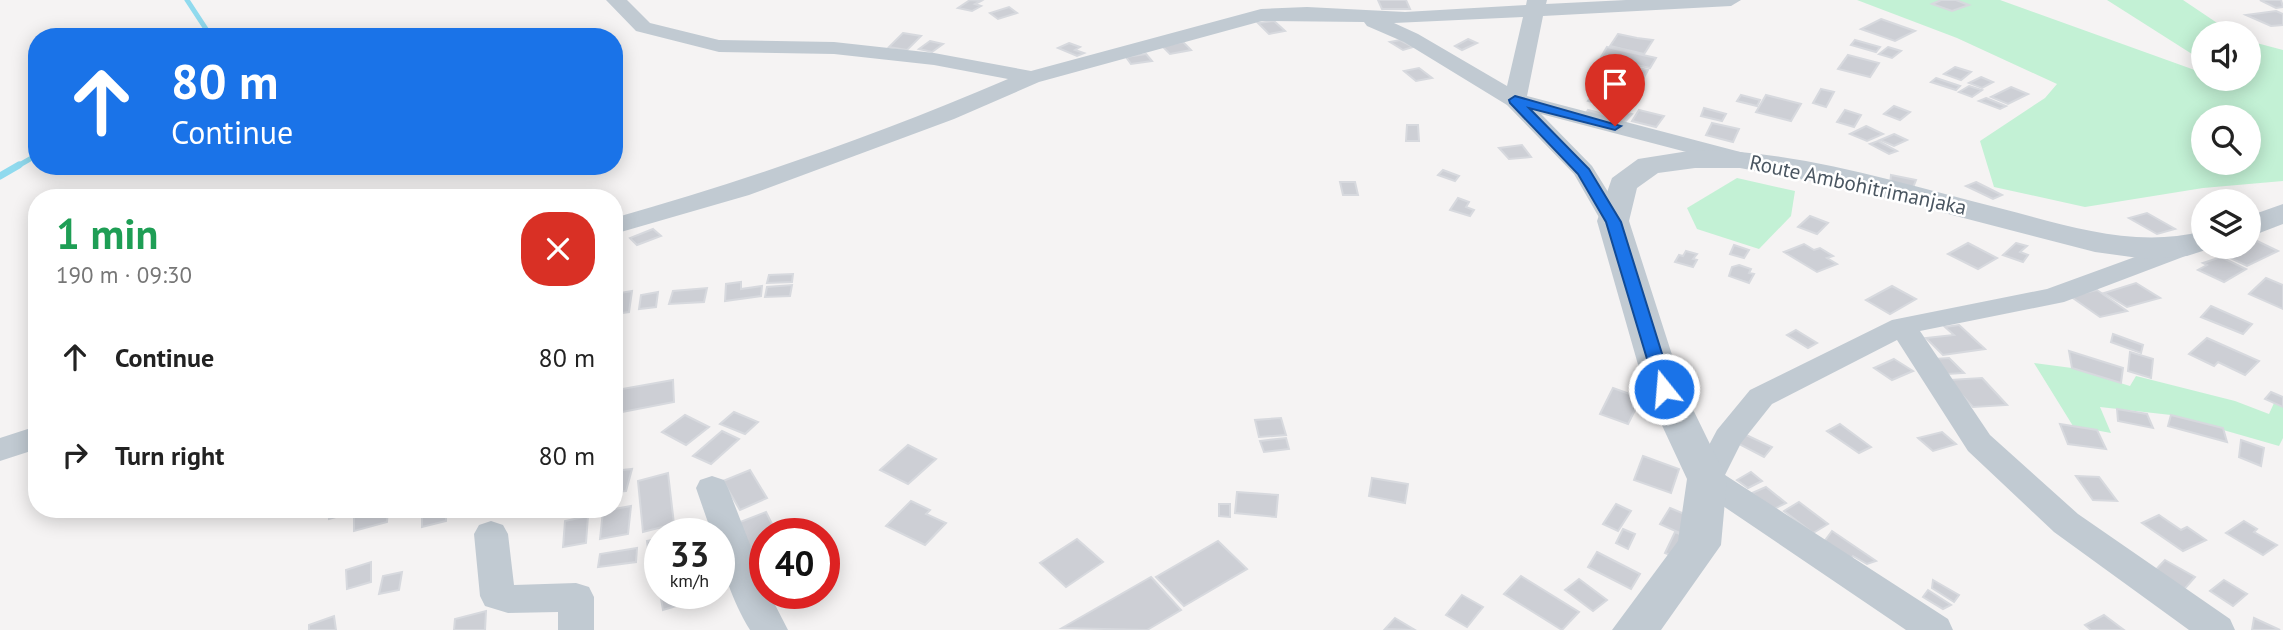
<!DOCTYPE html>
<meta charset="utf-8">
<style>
body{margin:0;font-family:"PT Sans",sans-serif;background:#f6f6f6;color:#222;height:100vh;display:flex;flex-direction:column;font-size:26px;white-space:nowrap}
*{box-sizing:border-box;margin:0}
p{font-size:23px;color:#767676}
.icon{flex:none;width:38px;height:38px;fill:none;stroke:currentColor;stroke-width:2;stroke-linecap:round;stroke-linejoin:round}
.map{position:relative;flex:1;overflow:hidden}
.panel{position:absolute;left:28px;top:189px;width:595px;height:329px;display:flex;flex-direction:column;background:#fff;border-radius:28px;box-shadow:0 4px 18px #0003}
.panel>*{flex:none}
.guide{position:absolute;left:28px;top:28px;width:595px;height:147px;border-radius:28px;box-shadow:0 4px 18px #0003;background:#1a73e8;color:#fff;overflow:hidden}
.controls{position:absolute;left:2191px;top:21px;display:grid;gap:14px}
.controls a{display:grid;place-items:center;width:70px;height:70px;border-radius:50%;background:#fff;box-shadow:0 4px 18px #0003;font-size:35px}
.speed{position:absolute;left:644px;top:518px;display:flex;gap:14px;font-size:35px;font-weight:700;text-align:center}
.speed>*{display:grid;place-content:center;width:91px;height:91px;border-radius:50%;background:#fff;box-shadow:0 4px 18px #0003;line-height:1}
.speed small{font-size:18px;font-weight:400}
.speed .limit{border:10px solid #d22;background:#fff;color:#111}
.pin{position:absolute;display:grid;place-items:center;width:60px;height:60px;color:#fff;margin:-72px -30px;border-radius:50% 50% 50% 0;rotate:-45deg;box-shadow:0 0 7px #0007}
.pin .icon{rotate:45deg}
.me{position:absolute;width:77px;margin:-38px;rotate:343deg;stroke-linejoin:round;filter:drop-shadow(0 0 5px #0008)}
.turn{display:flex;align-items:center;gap:24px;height:147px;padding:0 28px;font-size:32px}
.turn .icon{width:91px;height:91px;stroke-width:2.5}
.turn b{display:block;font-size:49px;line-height:60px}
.round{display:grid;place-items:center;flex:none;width:74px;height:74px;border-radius:28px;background:#f6f6f6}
.head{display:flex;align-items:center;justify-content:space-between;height:119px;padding:0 28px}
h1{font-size:42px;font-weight:800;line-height:52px;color:#1e9e55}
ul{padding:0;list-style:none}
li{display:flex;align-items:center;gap:21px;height:98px;padding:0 28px}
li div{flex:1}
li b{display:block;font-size:26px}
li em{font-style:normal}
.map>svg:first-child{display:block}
.green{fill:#c3f1d5;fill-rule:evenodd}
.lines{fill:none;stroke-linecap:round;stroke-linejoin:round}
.stream-far1{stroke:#90daee;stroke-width:5}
.stream{stroke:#90daee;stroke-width:7}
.building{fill:#cdcfd5;stroke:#d7d9de;stroke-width:2}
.minor{fill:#c1cad2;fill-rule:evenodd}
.tertiary{fill:#c1cad2;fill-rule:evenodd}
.route{fill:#1a73e8;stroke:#114b97;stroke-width:2}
.labels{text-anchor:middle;stroke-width:5;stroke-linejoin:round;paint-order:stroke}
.street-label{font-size:21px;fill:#4a5661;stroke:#fff}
</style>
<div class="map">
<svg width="2283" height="630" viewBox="0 0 2283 630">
<rect width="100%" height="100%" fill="#f5f3f3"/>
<g class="green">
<path d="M1857 0H2000L2203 73V79H2220L2243 87 2232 79H2249V41L2283 50V181L2203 188 2085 207 1994 187 1980 141 2045 98 2057 84 1957 38ZM2203 117H2249V163H2203Z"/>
<polygon points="2107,0 2183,0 2232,33 2203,33 2203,61"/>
<polygon points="1737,178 1795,191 1791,216 1759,249 1697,229 1687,208"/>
<polygon points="2034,363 2072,368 2130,386 2136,376 2235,401 2269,414 2274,403 2283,407 2283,438 2279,446 2171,415 2100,407 2111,433 2073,426"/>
</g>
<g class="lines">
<g class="stream-far1">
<polyline points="187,0 208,32 204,37"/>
<polyline points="16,167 37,155"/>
</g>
<polyline class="stream" points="0,176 19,165"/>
</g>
<g class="building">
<polygon points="970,0 981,1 975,4 981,6 972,11 958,8"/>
<polygon points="1378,0 1406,0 1410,9 1382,9"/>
<polygon points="1941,0 1956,0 1969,5 1952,11 1932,4"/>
<polygon points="2260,0 2281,0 2283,7 2276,8"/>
<polygon points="1009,7 1017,13 998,19 990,13"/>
<polygon points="2276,11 2283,14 2283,25 2271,26 2246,15"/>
<polygon points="1881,19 1915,31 1895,41 1861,29"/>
<polygon points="1274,21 1285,31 1269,34 1258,23"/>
<polygon points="903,33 921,36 907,50 889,47"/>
<polygon points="1618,34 1637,38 1653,40 1644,54 1610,46"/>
<polygon points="1468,39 1477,43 1462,50 1455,46"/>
<polygon points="1400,40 1413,47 1403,50 1390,42"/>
<polygon points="1855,40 1880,47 1876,52 1851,45"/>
<polygon points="930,41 943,44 932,52 919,49"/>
<polygon points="1183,42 1191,50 1170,54 1162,46"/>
<polygon points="1069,43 1080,47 1075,50 1084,53 1077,56 1058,48"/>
<polygon points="1607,47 1656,58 1650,68 1601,57"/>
<polygon points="1888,47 1901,51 1892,58 1879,54"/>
<polygon points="1146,54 1152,61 1131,64 1126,57"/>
<polygon points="1848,55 1879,63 1870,77 1838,69"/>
<polygon points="1611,62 1648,70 1643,79 1606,71"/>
<polygon points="1955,67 1971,72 1961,80 1944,74"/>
<polygon points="1419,68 1432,78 1416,81 1404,71"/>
<polygon points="1604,73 1631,80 1625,89 1597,81"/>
<polygon points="1981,77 1993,82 1982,88 1969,83"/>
<polygon points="1936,78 1960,86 1956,90 1931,82"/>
<polygon points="1969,86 1982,90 1972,97 1959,92"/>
<polygon points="2011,87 2028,94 2008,104 1991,97"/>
<polygon points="1821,89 1834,92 1826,107 1813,103"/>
<polygon points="1594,93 1635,103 1629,112 1588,101"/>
<polygon points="1741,95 1760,100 1757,106 1737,101"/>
<polygon points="1766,95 1801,104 1791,121 1756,112"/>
<polygon points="1986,98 2006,106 2000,109 1979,101"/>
<polygon points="1894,106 1910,112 1900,120 1884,114"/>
<polygon points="1704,108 1726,114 1722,121 1701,116"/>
<polygon points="1612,109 1632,114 1625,122 1585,115 1588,110 1607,115"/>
<polygon points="1639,110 1664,116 1656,127 1632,121"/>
<polygon points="1845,110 1861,115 1854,127 1837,122"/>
<polygon points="1712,123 1739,129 1733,142 1706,135"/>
<polygon points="1407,125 1418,125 1419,141 1406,141"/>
<polygon points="1866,126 1883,134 1867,141 1850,134"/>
<polygon points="1894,134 1907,140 1894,146 1880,140"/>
<polygon points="1878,141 1897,151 1889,154 1870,144"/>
<polygon points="1522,145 1531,157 1509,159 1499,148"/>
<polygon points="1443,170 1459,176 1455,181 1438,175"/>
<polygon points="1891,175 1916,180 1912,190 1890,185"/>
<polygon points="1340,182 1355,182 1358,195 1343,195"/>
<polygon points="1976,182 2002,195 1993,199 1966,186"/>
<polygon points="1458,198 1469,202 1466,207 1474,210 1470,216 1450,210"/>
<polygon points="2147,213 2175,229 2157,234 2129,218"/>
<polygon points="1810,216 1828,223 1817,234 1798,227"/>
<polygon points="653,229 661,236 637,245 630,238"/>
<polygon points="2257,241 2278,251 2247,266 2226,256"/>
<polygon points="1968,243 1997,258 1978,269 1948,254"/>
<polygon points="2016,243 2027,246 2020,252 2028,255 2023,262 2003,255"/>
<polygon points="1804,244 1814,250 1820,248 1833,256 1827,258 1837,264 1817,272 1784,252"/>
<polygon points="1734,245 1749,250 1744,258 1730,254"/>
<polygon points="1686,251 1697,254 1693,259 1697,260 1693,267 1675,262 1679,255 1683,256"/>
<polygon points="2221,257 2246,269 2224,282 2198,270 2207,265 2203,263"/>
<polygon points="1739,265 1751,269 1749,273 1754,274 1749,283 1729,276 1732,267"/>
<polygon points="793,274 792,282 767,283 769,275"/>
<polygon points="2266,278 2283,285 2283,309 2249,294"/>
<polygon points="741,282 741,289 762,286 761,296 725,301 726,284"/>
<polygon points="2136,283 2160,298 2127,307 2104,293"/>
<polygon points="792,285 790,296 765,297 767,287"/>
<polygon points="1892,286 1916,299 1890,314 1866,300"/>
<polygon points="707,288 704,302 669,304 673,291"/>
<polygon points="2097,290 2127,311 2100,317 2070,296"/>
<polygon points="632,291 629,312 614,314 614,294"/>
<polygon points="658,292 656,307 639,309 641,295"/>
<polygon points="2211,306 2252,324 2243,334 2201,317"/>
<polygon points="1959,325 1985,349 1943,355 1926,338 1954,335 1945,327"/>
<polygon points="1796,330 1817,343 1808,348 1787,335"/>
<polygon points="2113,334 2143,345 2141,353 2111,342"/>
<polygon points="2207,338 2259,361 2245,375 2218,362 2214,366 2189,354"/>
<polygon points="2069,351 2123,368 2121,383 2072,368"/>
<polygon points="2130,352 2153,359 2151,378 2128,371"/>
<polygon points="1949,358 1964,373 1947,374 1933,359"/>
<polygon points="1894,359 1913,371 1892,380 1874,368"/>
<polygon points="1982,378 2007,405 1973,407 1948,380"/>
<polygon points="673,380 674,402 622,412 622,389"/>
<polygon points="1613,388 1641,398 1628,424 1600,414"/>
<polygon points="2271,392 2283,397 2283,407 2265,399"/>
<polygon points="2117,409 2147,414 2153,428 2118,421"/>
<polygon points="734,412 758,422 745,434 720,424"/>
<polygon points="685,415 709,427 686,445 662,432"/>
<polygon points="2171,415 2223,428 2227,442 2168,426"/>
<polygon points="1281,418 1286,435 1259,437 1255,420"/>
<polygon points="1840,424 1871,447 1859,453 1827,431"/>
<polygon points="2060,424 2097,430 2106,449 2068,444"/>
<polygon points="722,431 739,439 711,464 693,456"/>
<polygon points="1942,432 1956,444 1933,451 1918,438"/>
<polygon points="1744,434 1772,447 1764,457 1737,443"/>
<polygon points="1286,438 1289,449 1264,452 1260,441"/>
<polygon points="2241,440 2264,448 2261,466 2239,457"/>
<polygon points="908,445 936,459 908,484 880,470"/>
<polygon points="1643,456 1679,469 1671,493 1634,480"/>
<polygon points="632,469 626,491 614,492 614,471"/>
<polygon points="750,470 767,498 740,510 723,481"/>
<polygon points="1751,472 1762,481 1748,488 1737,480"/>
<polygon points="668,473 674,524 643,532 638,481"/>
<polygon points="2076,476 2099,477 2117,501 2093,500"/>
<polygon points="1372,478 1408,484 1405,503 1369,496"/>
<polygon points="1766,487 1786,503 1772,510 1752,493"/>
<polygon points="1237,492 1278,495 1276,517 1235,513"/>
<polygon points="911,501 930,510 926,514 946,523 925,545 886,526"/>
<polygon points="1799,502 1828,524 1813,533 1784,511"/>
<polygon points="1219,504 1230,504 1230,517 1219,516"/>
<polygon points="1616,504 1631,511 1618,531 1603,524"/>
<polygon points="631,506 628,534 600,539 603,511"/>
<polygon points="1670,508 1692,517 1682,534 1660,524"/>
<polygon points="329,509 347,509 347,514 329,519"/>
<polygon points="388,509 387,522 354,531 354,517"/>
<polygon points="422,509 446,509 446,521 422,527"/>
<polygon points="508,509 532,509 529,515 504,516"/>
<polygon points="766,512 777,534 765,534 765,543 747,550 735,524"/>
<polygon points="2159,515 2181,530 2187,527 2206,540 2183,551 2142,523"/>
<polygon points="588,516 586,543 563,547 565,521"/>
<polygon points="2244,521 2257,529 2254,532 2277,545 2263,555 2226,533"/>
<polygon points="1623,529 1635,534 1628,549 1616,543"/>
<polygon points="1832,531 1876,561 1867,564 1853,556 1847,565 1824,542"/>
<polygon points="1675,532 1692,539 1682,560 1665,553"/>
<polygon points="660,538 660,554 649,557 647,541"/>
<polygon points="1077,539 1103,562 1066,587 1040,563"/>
<polygon points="1218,541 1247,569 1184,606 1156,577"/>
<polygon points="637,548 636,562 598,567 600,554"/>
<polygon points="1597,552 1640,574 1631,589 1588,567"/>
<polygon points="2165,560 2195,577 2179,595 2148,578"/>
<polygon points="371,562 371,582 347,589 346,570"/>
<polygon points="402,572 399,590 379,594 383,576"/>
<polygon points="1521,576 1579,612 1562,630 1504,594"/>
<polygon points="1151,577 1181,610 1147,630 1062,628"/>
<polygon points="1579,579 1607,600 1593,611 1565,590"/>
<polygon points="1933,580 1959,595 1954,602 1932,588"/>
<polygon points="2224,580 2247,594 2233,606 2210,591"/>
<polygon points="1928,590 1951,605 1943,609 1923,597"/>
<polygon points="660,593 702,593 703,598 663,610"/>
<polygon points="1462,595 1483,607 1467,627 1446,615"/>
<polygon points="486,611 485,630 454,630 455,619"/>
<polygon points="2104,615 2124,630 2091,630 2085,625"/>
<polygon points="334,616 336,630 309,630 309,625"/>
<polygon points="1395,618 1415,630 1385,629"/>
<polygon points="2254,618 2280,630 2252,630"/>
</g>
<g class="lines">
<g class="minor">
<path d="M606 0H627L650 23 719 40 834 42 934 53 1031 71 1261 9 1307 7 1405 12 1526 5 1527 0H1547L1546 4 1626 0H1741L1731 6 1543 16 1527 96 1748 154 1752 159 1748 164 1740 166 1541 114 1592 166 1626 221 1622 226H1604L1574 174 1507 105 1404 42 1367 26 1364 22 1262 21 1039 82 954 119 749 195 614 234V218C748 180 880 134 1008 79L934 65 834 54 719 52 636 31ZM1523 17 1507 86 1418 34 1394 23Z"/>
<polygon points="2187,238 2196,240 2200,246 2196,252 2064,302 1920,331 1990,435 2078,514 2230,619 2235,630 2189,630 2054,532 1968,451 1897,340 1772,404 1741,443 1725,475 1948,619 1953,630 1906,630 1695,487 1691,479 1717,430 1750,390 1892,320 2047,289"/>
<polygon points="37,426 37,449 0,461 0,438"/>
<path d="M712 476 724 480 728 488 765 583V593H769L788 630H750C733 602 719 566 719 534H712L696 488 700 480Z"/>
<polygon points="491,521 503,525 508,534 514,585 576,583 589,587 594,597 594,630 558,630 558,612 508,613 485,606 480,596 474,534 479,525"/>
</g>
<g class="tertiary">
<path d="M1695 150C1798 150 1899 183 1999 208 2066 225 2134 249 2203 231V247H2215L2187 256 2146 259 2095 252 1848 188 1740 168H1695L1658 173 1637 188 1629 221 1683 389 1727 479 1721 545 1661 630H1612L1678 541 1687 479 1645 389 1597 221 1612 178 1638 159Z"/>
<polygon points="2283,204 2283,224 2249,237 2249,216"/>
</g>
</g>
<polygon class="route" points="1515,96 1621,126 1615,130 1529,108 1589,169 1621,222 1673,389 1670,393 1658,393 1656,389 1606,222 1578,174 1510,103 1509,100"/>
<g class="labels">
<g class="street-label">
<text transform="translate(1858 185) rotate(12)" y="7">Route Ambohitrimanjaka</text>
</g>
</g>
</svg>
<div class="controls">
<a><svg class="icon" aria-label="sound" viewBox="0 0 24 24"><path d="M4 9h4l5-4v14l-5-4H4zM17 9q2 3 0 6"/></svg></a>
<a><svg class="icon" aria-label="search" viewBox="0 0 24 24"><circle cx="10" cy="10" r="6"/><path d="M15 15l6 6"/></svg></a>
<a><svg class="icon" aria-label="layers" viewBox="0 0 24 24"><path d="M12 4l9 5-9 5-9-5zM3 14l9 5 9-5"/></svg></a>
</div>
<div class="speed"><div>33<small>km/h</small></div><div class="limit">40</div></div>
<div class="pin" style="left:1615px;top:126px;background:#d93025"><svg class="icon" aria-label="arrive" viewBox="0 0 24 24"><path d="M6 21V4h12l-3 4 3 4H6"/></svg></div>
<svg class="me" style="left:1664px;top:389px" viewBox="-20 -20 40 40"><circle r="17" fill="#1a73e8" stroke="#fff" stroke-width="3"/><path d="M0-11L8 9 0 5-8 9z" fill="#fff"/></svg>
<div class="guide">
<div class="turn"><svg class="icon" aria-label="ahead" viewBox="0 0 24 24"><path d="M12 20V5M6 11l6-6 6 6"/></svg><div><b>80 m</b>Continue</div></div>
</div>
<section class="panel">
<div class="head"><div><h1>1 min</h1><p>190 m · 09:30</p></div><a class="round" style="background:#d93025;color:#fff"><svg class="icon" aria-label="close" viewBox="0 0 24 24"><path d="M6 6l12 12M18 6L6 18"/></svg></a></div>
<ul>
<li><svg class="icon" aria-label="ahead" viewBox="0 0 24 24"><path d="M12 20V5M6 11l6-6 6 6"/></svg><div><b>Continue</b></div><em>80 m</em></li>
<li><svg class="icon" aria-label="right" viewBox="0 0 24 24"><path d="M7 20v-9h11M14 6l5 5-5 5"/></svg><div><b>Turn right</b></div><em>80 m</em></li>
</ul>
</section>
</div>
